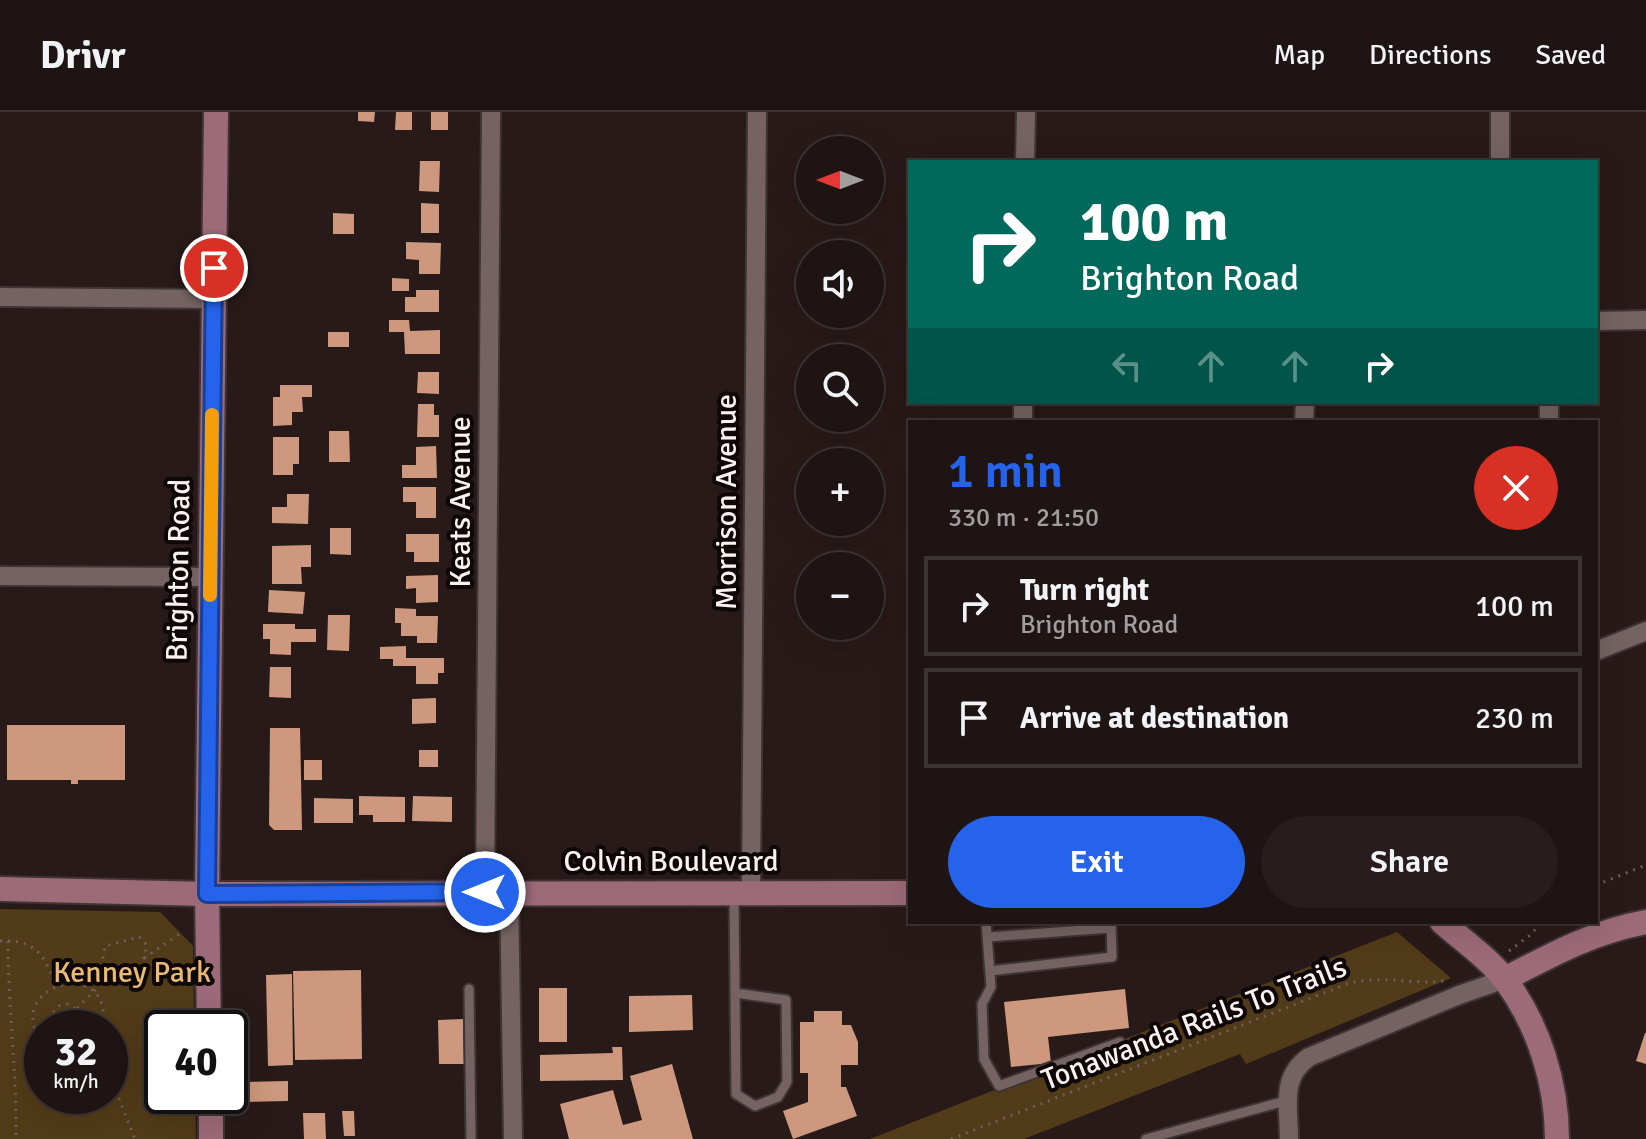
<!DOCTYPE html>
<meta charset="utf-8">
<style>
body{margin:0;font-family:Signika,sans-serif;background:#261d1c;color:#f1f3f6;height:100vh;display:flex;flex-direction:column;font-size:30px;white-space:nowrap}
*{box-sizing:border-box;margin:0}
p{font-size:26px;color:#a19ea0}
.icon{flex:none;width:44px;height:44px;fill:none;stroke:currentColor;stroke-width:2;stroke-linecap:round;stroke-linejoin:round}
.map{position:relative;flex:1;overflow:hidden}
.side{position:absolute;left:908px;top:308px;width:690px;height:504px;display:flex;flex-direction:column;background:#1e1413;border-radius:0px;box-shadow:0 8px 32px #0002,0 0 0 2px #3c3333}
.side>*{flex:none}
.top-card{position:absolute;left:908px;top:48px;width:690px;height:244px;border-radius:0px;box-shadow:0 8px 32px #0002,0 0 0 2px #3c3333;background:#00695c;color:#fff;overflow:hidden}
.needle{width:52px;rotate:270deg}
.buttons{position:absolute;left:796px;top:24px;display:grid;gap:16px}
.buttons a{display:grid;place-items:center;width:88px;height:88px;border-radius:50%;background:#1e1413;box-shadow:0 8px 32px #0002,0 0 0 2px #3c3333;font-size:40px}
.speed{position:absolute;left:24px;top:898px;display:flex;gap:16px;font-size:40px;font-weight:700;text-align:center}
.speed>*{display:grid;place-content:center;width:104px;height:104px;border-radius:50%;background:#1e1413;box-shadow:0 8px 32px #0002,0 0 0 2px #3c3333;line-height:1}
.speed small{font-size:20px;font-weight:400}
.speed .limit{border:4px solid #111;border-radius:12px;background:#fff;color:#111}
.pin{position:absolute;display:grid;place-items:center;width:68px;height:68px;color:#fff;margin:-34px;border:4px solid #fff;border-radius:50%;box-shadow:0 2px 8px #0007}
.me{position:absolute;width:88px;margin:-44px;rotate:270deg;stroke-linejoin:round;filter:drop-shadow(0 0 6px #0008)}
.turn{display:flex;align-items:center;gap:28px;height:168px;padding:0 40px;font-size:36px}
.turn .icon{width:104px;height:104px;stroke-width:2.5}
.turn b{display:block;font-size:56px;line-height:68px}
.lanes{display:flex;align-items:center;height:76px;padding:0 40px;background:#0003;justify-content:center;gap:40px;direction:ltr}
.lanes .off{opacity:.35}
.round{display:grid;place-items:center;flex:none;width:84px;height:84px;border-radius:42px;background:#261d1c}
.head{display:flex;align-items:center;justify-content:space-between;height:136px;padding:0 40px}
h1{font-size:48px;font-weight:600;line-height:60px;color:#2563eb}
.primary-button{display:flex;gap:16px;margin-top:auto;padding:16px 40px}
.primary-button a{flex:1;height:92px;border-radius:48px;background:#2563eb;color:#fff;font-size:32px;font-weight:600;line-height:92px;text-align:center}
.primary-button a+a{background:#261d1c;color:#f1f3f6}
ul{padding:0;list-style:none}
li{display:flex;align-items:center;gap:24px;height:100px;margin:0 16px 12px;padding:0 24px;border:4px solid #3c3333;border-radius:0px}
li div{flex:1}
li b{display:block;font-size:30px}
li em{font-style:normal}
header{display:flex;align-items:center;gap:48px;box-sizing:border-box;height:112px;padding:0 40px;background:#1e1413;border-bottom:2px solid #3c3333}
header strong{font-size:38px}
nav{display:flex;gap:44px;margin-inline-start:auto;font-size:28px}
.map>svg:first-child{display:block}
.green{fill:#523b18;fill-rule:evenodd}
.building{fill:#cd987d}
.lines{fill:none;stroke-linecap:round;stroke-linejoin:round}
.lane-casing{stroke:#3f3434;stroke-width:13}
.street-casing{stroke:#3f3434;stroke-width:22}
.secondary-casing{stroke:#3f3434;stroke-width:28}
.path{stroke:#6c5f5e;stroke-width:3;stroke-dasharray:2 6;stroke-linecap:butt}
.lane{stroke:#746362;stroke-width:9}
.street{stroke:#746362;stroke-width:18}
.secondary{stroke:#9d6a79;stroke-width:24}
.route-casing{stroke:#184099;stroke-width:20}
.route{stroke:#2563eb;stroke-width:14}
.slow{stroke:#f59e0b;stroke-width:14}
.labels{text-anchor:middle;stroke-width:8;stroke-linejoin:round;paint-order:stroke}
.street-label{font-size:30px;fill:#fbf1f0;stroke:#0d0707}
.park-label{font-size:30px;fill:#eab973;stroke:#0d0707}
</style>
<header>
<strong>Drivr</strong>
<nav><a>Map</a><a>Directions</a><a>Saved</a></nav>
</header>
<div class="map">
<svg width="1646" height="1027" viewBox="0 0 1646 1027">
<rect width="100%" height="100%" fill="#281a19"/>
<g class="green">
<path d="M0 797 160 800 193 834 194 916H162V984H195L196 1027H0ZM42 916H110V984H42Z"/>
<polygon points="1397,820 1451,866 1246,952 1240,942 1024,1027 870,1027"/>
</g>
<g class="building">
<polygon points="358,0 375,0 374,10 358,9"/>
<polygon points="396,0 412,0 412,18 395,18"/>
<rect x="431" y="0" width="17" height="18"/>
<polygon points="420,49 440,49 439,80 419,79"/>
<polygon points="421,91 439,92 439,121 421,121"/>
<polygon points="333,101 354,102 354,122 333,122"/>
<polygon points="406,130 441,131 440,162 419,162 419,148 406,147"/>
<polygon points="392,166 409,167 409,179 392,179"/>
<polygon points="416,178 439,178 439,200 405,200 405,185 416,185"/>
<polygon points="389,208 409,208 410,219 440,218 440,242 405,242 404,220 389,220"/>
<rect x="328" y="220" width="21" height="15"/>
<polygon points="418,260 439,260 439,282 417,281"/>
<polygon points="280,273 312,273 312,285 302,285 303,300 292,300 292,313 273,314 273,285 280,285"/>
<polygon points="418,292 434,292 434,303 439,303 439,325 417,325"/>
<polygon points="329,319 349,319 350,350 329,350"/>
<polygon points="273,325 299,325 299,352 293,352 293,363 273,363"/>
<polygon points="436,334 437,366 402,366 402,353 416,353 416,335"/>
<polygon points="403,375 436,375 436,406 416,406 416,390 403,390"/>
<polygon points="287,382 309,382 308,412 272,411 272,395 287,395"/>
<polygon points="330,416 351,416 351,443 330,442"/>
<polygon points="406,422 439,422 439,450 414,450 414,440 406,440"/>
<polygon points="311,433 311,455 301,455 302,472 272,472 272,434"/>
<polygon points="438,463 438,490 416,491 416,476 406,477 406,464"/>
<polygon points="269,478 305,480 303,502 268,500"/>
<polygon points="395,496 416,497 416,504 438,504 437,531 417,531 417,524 401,524 401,511 395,511"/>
<polygon points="328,503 350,503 349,539 327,538"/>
<polygon points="263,512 295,512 295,517 316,517 316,530 291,530 291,543 270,542 270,527 263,527"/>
<polygon points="406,534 406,546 444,546 444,561 438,561 438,572 416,572 416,554 393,554 393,547 380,547 380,535"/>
<polygon points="270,555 291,555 291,586 269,585"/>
<polygon points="436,586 436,611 412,612 412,587"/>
<polygon points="7,613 125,613 125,668 78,668 78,672 71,672 71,668 7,668"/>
<polygon points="270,616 300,616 302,718 274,718 269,713"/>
<rect x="419" y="638" width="19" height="17"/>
<rect x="304" y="648" width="18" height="20"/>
<polygon points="359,684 405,685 405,710 373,710 373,703 359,703"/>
<polygon points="413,684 452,685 452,710 412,709"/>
<polygon points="314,686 353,687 353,711 314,711"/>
<polygon points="361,858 362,947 295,948 293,859"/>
<polygon points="292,862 293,953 268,954 266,863"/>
<rect x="539" y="876" width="28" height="54"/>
<polygon points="1125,877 1129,916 1048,925 1051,951 1011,955 1004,890"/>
<polygon points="692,883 693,918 629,920 629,884"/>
<polygon points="814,899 842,899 842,913 851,913 858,930 858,953 841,953 841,975 846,975 857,1004 793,1027 783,999 808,990 808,961 800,961 800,910 814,910"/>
<polygon points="463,907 464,952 439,952 438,908"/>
<polygon points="1645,921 1646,921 1646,952 1636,949"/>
<polygon points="612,935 622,935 623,968 540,969 540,943 613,941"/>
<polygon points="672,952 693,1027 569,1027 560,992 613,978 623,1013 642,1008 630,964"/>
<polygon points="288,969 288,989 243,990 243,970"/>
<polygon points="342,999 354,999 355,1024 344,1024"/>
<polygon points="303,1001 325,1001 326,1027 304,1027"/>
</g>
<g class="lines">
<defs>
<g id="lane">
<path d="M734 784C735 850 735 916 736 982L755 994 778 985 787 970 786 888 735 881"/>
<polyline points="986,810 991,875 982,892 984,947 999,974 1120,930"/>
<polyline points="988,825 1111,816"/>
<polyline points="990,859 1112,845 1111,810"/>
<polyline points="469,877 471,1027"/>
<polyline points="1146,1027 1289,988"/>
</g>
<g id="street">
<polyline points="1025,50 1026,0"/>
<polyline points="1500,50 1500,0"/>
<polyline points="0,185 213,187"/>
<polyline points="1596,209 1646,208"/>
<polyline points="1023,310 1023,290"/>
<polyline points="1304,310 1305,290"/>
<polyline points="1549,310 1549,290"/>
<polyline points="0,464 210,465"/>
<polyline points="1596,539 1646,519"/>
<polyline points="485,780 491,0"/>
<polyline points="509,780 513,1027"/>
<polyline points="751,781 757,0"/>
<path d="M1289 1027C1289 995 1280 965 1309 945L1459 883 1505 867"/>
</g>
<g id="secondary">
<polyline points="0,777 207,782 910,781"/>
<path d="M1442 810C1461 827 1491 848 1506 869 1539 914 1557 972 1557 1027"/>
<path d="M1505 867C1551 843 1595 819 1646 810"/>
<polyline points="209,916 207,782 216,0"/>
<polyline points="211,984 211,1027"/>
</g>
</defs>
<use href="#lane" class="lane-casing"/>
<use href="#street" class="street-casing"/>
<use href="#secondary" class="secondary-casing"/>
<g class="path">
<polyline points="1596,773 1646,753"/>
<polygon points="139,825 147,833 139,868 113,872 101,859 105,834"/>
<path d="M0 829H8C8 895 17 960 16 1027"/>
<path d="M8 829C37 829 46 847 55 872"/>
<polyline points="1509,839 1529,824 1542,810"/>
<polyline points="144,846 181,821"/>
<polyline points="77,896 105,868"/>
<polyline points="56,916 53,901 59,894 68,892 80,900 81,909 77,916"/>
<path d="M42 930C0 872 117 841 102 916"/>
<polyline points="110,964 135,1027"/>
<path d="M951 1027 1347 872C1379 862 1411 873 1444 869"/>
</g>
<use href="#lane" class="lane"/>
<use href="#street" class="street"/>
<use href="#secondary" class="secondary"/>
</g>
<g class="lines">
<defs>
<polyline id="route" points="214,156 207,782 485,780"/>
</defs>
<use href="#route" class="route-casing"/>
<use href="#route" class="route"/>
<polyline class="slow" points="210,483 212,303"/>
</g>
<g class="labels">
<g class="street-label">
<text transform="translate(460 390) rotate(-90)" y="10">Keats Avenue</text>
<text transform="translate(726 390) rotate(-90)" y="10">Morrison Avenue</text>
<text transform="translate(178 458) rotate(-89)" y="10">Brighton Road</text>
<text x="671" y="759">Colvin Boulevard</text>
<text transform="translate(1194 911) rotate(-21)" y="10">Tonawanda Rails To Trails</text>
</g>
<g class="park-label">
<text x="132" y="870">Kenney Park</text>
</g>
</g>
</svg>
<div class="buttons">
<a><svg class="needle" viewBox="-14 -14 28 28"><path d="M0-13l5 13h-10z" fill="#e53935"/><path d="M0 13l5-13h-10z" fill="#a19ea0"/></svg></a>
<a><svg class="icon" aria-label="sound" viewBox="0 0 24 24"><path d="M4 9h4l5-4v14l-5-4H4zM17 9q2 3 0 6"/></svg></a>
<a><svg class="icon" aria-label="search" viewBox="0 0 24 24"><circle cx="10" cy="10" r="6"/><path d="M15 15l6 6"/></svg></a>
<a>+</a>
<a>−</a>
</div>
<div class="speed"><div>32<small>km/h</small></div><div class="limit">40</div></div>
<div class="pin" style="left:214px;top:156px;background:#d93025"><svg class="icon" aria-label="arrive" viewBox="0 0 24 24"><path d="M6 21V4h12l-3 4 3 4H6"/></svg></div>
<svg class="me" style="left:485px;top:780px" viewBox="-20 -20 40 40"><circle r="17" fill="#2563eb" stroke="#fff" stroke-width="3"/><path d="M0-11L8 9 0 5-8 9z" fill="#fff"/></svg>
<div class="top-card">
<div class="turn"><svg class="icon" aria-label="right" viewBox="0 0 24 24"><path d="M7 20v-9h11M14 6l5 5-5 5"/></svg><div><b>100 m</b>Brighton Road</div></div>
<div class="lanes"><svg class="icon off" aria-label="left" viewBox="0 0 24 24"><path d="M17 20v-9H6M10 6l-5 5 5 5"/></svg><svg class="icon off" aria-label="ahead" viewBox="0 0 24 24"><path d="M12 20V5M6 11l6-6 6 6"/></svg><svg class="icon off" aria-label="ahead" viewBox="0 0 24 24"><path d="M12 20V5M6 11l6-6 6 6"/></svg><svg class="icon" aria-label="right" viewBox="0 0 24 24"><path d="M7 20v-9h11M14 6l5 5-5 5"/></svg></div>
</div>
<section class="side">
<div class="head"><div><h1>1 min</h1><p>330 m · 21:50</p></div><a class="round" style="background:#d93025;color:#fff"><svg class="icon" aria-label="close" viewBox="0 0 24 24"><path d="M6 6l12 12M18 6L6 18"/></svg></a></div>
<ul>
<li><svg class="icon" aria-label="right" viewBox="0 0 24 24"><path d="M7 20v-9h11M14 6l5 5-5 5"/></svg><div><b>Turn right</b><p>Brighton Road</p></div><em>100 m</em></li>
<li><svg class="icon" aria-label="arrive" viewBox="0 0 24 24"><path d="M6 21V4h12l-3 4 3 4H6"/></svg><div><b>Arrive at destination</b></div><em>230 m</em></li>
</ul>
<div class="primary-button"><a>Exit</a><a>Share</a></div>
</section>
</div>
